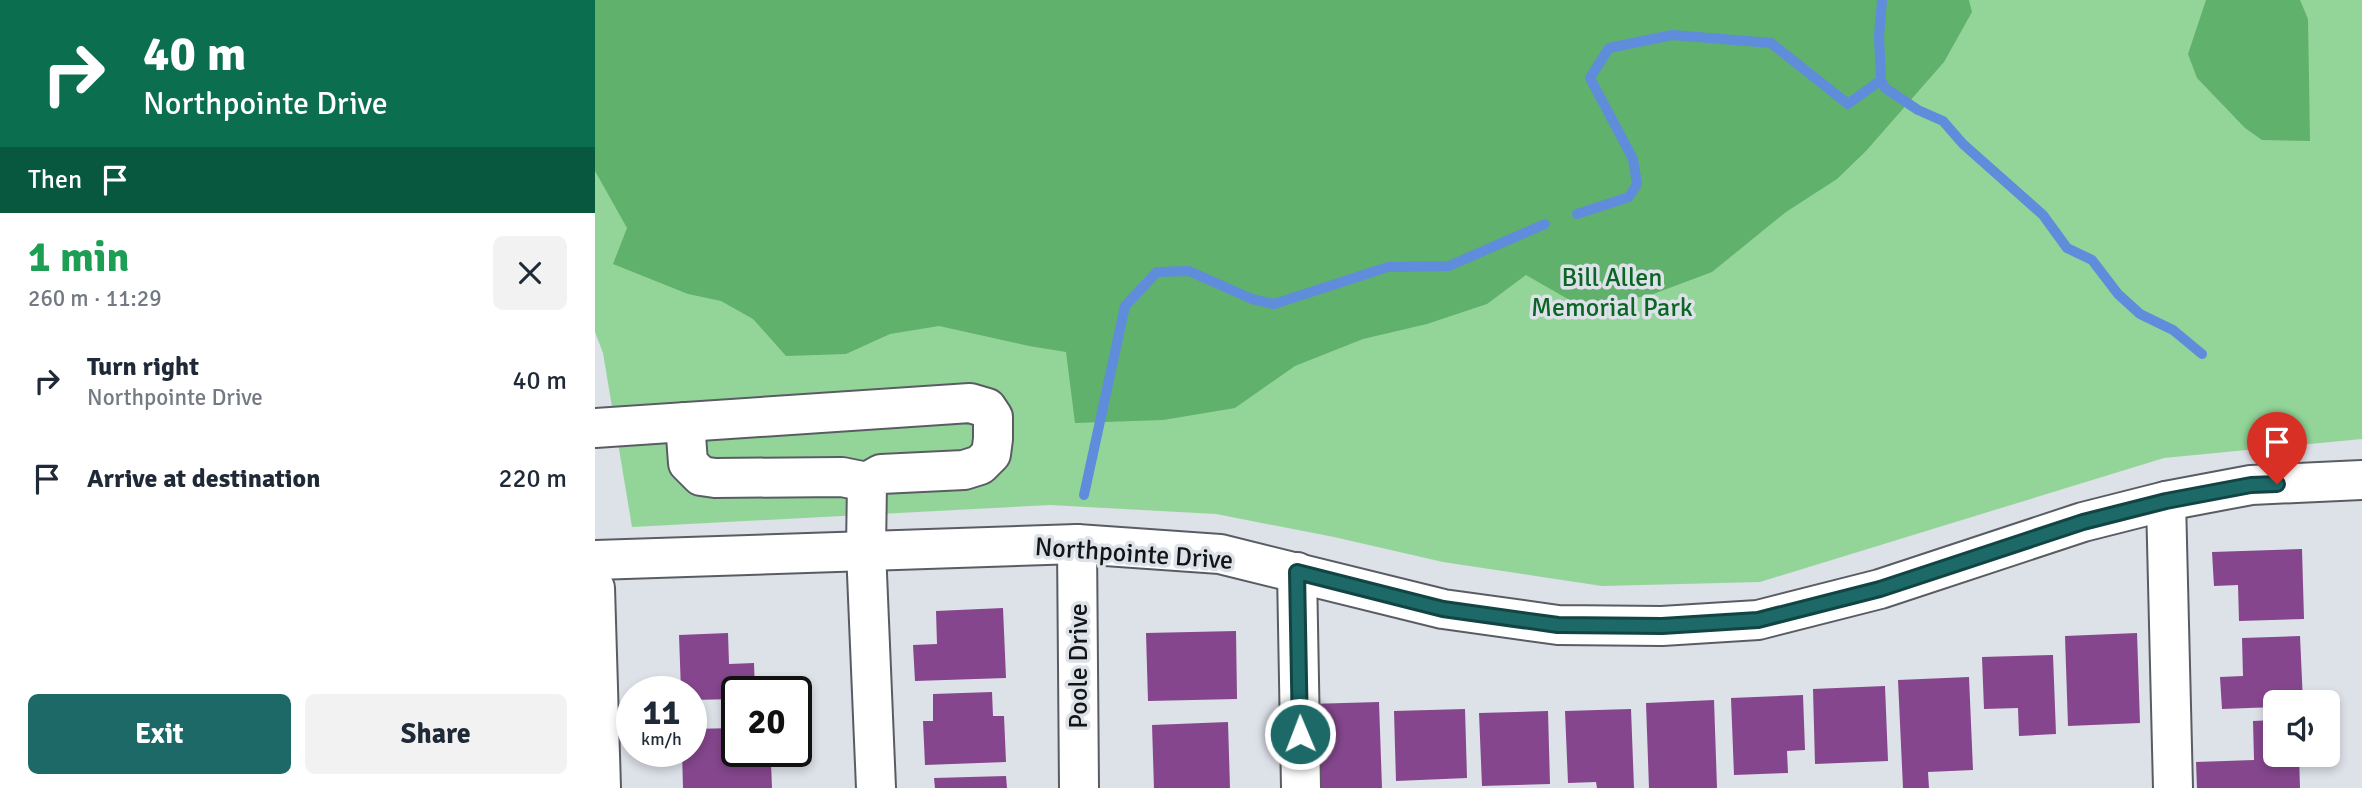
<!DOCTYPE html>
<meta charset="utf-8">
<style>
body{margin:0;font-family:Signika,sans-serif;background:#f2f2f3;color:#1f2937;height:100vh;display:flex;flex-direction:column;font-size:26px;white-space:nowrap}
*{box-sizing:border-box;margin:0}
p{font-size:23px;color:#747a83}
.icon{flex:none;width:38px;height:38px;fill:none;stroke:currentColor;stroke-width:2;stroke-linecap:round;stroke-linejoin:round}
.map{position:relative;flex:1;overflow:hidden}
.details{display:flex;flex-direction:column;background:#fff;width:595px}
.details>*{flex:none}
.top-card{background:#0b6e4f;color:#fff;overflow:hidden}
.controls{position:absolute;left:1668px;top:690px;display:grid;gap:14px}
.controls a{display:grid;place-items:center;width:77px;height:77px;border-radius:10px;background:#fff;box-shadow:0 4px 10px #0003;font-size:35px}
.speed{position:absolute;left:21px;top:676px;display:flex;gap:14px;font-size:35px;font-weight:700;text-align:center}
.speed>*{display:grid;place-content:center;width:91px;height:91px;border-radius:50%;background:#fff;box-shadow:0 4px 10px #0003;line-height:1}
.speed small{font-size:18px;font-weight:400}
.speed .limit{border:4px solid #111;border-radius:10px;background:#fff;color:#111}
.pin{position:absolute;display:grid;place-items:center;width:60px;height:60px;color:#fff;margin:-72px -30px;border-radius:50% 50% 50% 0;rotate:-45deg;box-shadow:0 0 7px #0007}
.pin .icon{rotate:45deg}
.me{position:absolute;width:77px;margin:-38px;rotate:359deg;stroke-linejoin:round;filter:drop-shadow(0 0 5px #0008)}
.turn{display:flex;align-items:center;gap:24px;height:147px;padding:0 28px;font-size:32px}
.turn .icon{width:91px;height:91px;stroke-width:2.5}
.turn b{display:block;font-size:49px;line-height:60px}
.then{display:flex;align-items:center;height:66px;padding:0 28px;background:#0003;gap:14px;font-size:26px}
.round{display:grid;place-items:center;flex:none;width:74px;height:74px;border-radius:10px;background:#f2f2f3}
.overview{display:flex;align-items:center;justify-content:space-between;height:119px;padding:0 28px}
h1{font-size:42px;font-weight:800;line-height:52px;color:#1e9e55}
.button{display:flex;gap:14px;margin-top:auto;padding:14px 28px}
.button a{flex:1;height:80px;border-radius:10px;background:#1c6968;color:#fff;font-size:28px;font-weight:800;line-height:80px;text-align:center}
.button a+a{background:#f2f2f3;color:#1f2937}
ul{padding:0;list-style:none}
li{display:flex;align-items:center;gap:21px;height:98px;padding:0 28px}
li div{flex:1}
li b{display:block;font-size:26px}
li em{font-style:normal}
main{display:flex;flex:1;min-height:0}
.map>svg:first-child{display:block}
.green{fill:#93d599}
.forest{fill:#60b16b}
.lines{fill:none;stroke-linecap:round;stroke-linejoin:round}
.stream{stroke:#608cdc;stroke-width:10}
.building{fill:#85468d}
.minor-casing{stroke:#595d63;stroke-width:42}
.minor{stroke:#fff;stroke-width:38}
.route-casing{stroke:#124444;stroke-width:18}
.route{stroke:#1c6968;stroke-width:12}
.labels{text-anchor:middle;stroke-width:7;stroke-linejoin:round;paint-order:stroke}
.park-label{font-size:26px;fill:#0b6625;stroke:#dde1e8}
.street-label{font-size:26px;fill:#121416;stroke:#dde1e8}
</style>
<main>
<section class="details">
<div class="top-card">
<div class="turn"><svg class="icon" aria-label="right" viewBox="0 0 24 24"><path d="M7 20v-9h11M14 6l5 5-5 5"/></svg><div><b>40 m</b>Northpointe Drive</div></div>
<div class="then">Then<svg class="icon" aria-label="arrive" viewBox="0 0 24 24"><path d="M6 21V4h12l-3 4 3 4H6"/></svg></div>
</div>
<div class="overview"><div><h1>1 min</h1><p>260 m · 11:29</p></div><a class="round"><svg class="icon" aria-label="close" viewBox="0 0 24 24"><path d="M6 6l12 12M18 6L6 18"/></svg></a></div>
<ul>
<li><svg class="icon" aria-label="right" viewBox="0 0 24 24"><path d="M7 20v-9h11M14 6l5 5-5 5"/></svg><div><b>Turn right</b><p>Northpointe Drive</p></div><em>40 m</em></li>
<li><svg class="icon" aria-label="arrive" viewBox="0 0 24 24"><path d="M6 21V4h12l-3 4 3 4H6"/></svg><div><b>Arrive at destination</b></div><em>220 m</em></li>
</ul>
<div class="button"><a>Exit</a><a>Share</a></div>
</section>
<div class="map">
<svg width="1767" height="788" viewBox="0 0 1767 788">
<rect width="100%" height="100%" fill="#dde1e8"/>
<polygon class="green" points="0,0 1767,0 1767,439 1569,458 1165,582 1007,586 848,562 739,537 621,514 455,505 37,527 8,353 0,332"/>
<g class="forest">
<polygon points="0,0 1374,0 1377,12 1349,62 1271,151 1242,179 1191,212 1117,272 1053,296 985,306 931,275 892,304 832,324 768,339 700,366 640,408 568,420 480,423 471,352 434,346 344,326 295,334 251,354 191,356 158,319 126,301 93,294 18,264 32,228 0,171"/>
<polygon points="1611,0 1705,0 1713,19 1715,141 1667,140 1650,128 1602,78 1593,54"/>
</g>
<g class="lines">
<g class="stream">
<polyline points="1286,80 1290,88 1323,110 1348,121 1368,144 1448,215 1472,248 1497,260 1523,294 1545,314 1578,330 1607,354"/>
<polyline points="982,214 1034,197 1042,184 1038,159 995,78 1014,48 1077,35 1176,43 1253,104 1286,80 1284,36 1287,0"/>
<polyline points="489,495 530,306 562,272 594,271 657,299 679,304 793,267 854,266 950,224"/>
</g>
</g>
<g class="building">
<polygon points="1707,549 1709,619 1644,621 1643,585 1619,586 1617,552"/>
<polygon points="408,608 411,678 320,681 318,645 342,644 341,611"/>
<polygon points="641,631 642,699 553,701 551,633"/>
<polygon points="133,633 134,664 159,663 160,691 142,691 142,699 96,700 96,691 86,691 84,635"/>
<polygon points="1542,633 1545,723 1473,726 1470,636"/>
<polygon points="1705,636 1708,702 1680,702 1680,707 1627,709 1625,677 1648,676 1647,638"/>
<polygon points="1458,655 1461,734 1424,736 1423,708 1389,709 1387,657"/>
<polygon points="1374,677 1378,770 1333,772 1334,788 1308,788 1303,680"/>
<polygon points="1290,686 1293,761 1220,764 1218,689"/>
<polygon points="397,692 398,716 409,716 411,762 330,765 328,721 338,721 338,694"/>
<polygon points="1208,695 1210,750 1192,751 1193,773 1139,775 1136,698"/>
<polygon points="1119,700 1122,788 1054,788 1051,703"/>
<polygon points="784,702 787,788 717,788 714,704"/>
<polygon points="870,709 872,778 801,781 799,711"/>
<polygon points="1036,709 1039,788 1002,788 1001,782 973,783 970,711"/>
<polygon points="953,711 955,784 887,786 884,713"/>
<polygon points="1680,720 1680,754 1704,754 1705,788 1602,788 1601,762 1659,760 1658,721"/>
<polygon points="633,722 635,788 559,788 557,725"/>
<polygon points="142,728 142,751 148,751 149,764 176,763 177,788 88,788 87,751 96,751 96,729"/>
<polygon points="411,776 412,788 340,788 339,778"/>
</g>
<g class="lines">
<defs>
<g id="minor">
<polyline points="90,422 93,463 106,476 120,478 247,477 272,482"/>
<polyline points="0,428 375,403 392,408 398,417 398,439 396,454 385,465 369,470 286,474 272,482 271,550 281,788"/>
<polyline points="1571,501 1578,788"/>
<polyline points="482,544 484,788"/>
<polyline points="0,560 482,544 625,554 848,609 963,625 1067,626 1163,620 1285,589 1488,522 1571,501 1656,485 1767,480"/>
<polyline points="702,572 706,788"/>
<polyline points="0,588 6,788"/>
</g>
</defs>
<use href="#minor" class="minor-casing"/>
<use href="#minor" class="minor"/>
</g>
<g class="lines">
<defs>
<polyline id="route" points="705,734 702,572 848,609 963,625 1067,626 1163,620 1285,589 1488,522 1571,501 1656,485 1682,484"/>
</defs>
<use href="#route" class="route-casing"/>
<use href="#route" class="route"/>
</g>
<g class="labels">
<g class="park-label">
<text x="1017" y="286">Bill Allen<tspan x="1017" dy="30">Memorial Park</tspan></text>
</g>
<g class="street-label">
<text transform="translate(539 553) rotate(4)" y="9">Northpointe Drive</text>
<text transform="translate(483 666) rotate(-90)" y="9">Poole Drive</text>
</g>
</g>
</svg>
<div class="controls">
<a><svg class="icon" aria-label="sound" viewBox="0 0 24 24"><path d="M4 9h4l5-4v14l-5-4H4zM17 9q2 3 0 6"/></svg></a>
</div>
<div class="speed"><div>11<small>km/h</small></div><div class="limit">20</div></div>
<div class="pin" style="left:1682px;top:484px;background:#d93025"><svg class="icon" aria-label="arrive" viewBox="0 0 24 24"><path d="M6 21V4h12l-3 4 3 4H6"/></svg></div>
<svg class="me" style="left:705px;top:734px" viewBox="-20 -20 40 40"><circle r="17" fill="#1c6968" stroke="#fff" stroke-width="3"/><path d="M0-11L8 9 0 5-8 9z" fill="#fff"/></svg>
</div>
</main>
